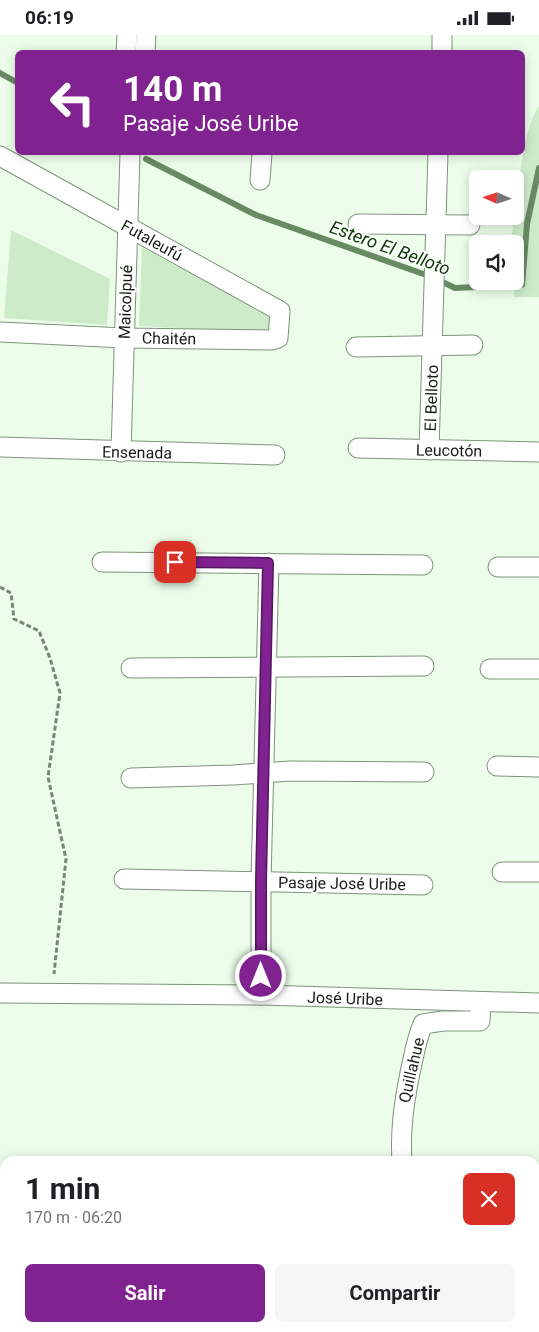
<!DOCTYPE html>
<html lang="es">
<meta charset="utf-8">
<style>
body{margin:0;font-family:Roboto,sans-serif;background:#f6f6f6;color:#202124;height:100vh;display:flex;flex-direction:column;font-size:19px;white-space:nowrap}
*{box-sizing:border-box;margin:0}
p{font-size:16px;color:#757577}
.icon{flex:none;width:28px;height:28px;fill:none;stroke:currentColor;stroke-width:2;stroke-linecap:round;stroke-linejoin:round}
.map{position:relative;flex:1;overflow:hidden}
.panel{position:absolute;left:0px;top:1121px;width:540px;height:176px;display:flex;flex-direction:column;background:#fff;border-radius:15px 15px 0 0;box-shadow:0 2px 12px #0003}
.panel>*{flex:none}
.guide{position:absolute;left:15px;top:15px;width:510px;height:105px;border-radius:8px;box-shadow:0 2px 12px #0003;background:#802390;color:#fff;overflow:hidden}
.needle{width:32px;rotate:273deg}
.controls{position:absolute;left:469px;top:135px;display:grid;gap:10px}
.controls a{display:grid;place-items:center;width:55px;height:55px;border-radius:8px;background:#fff;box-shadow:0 2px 12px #0003;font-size:25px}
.pin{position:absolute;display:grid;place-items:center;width:42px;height:42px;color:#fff;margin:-21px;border-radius:10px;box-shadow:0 2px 8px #0006}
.me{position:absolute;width:55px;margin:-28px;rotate:0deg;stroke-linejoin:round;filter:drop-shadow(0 0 4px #0008)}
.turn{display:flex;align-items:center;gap:18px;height:105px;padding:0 25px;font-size:22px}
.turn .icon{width:65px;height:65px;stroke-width:2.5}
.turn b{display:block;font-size:35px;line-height:42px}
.round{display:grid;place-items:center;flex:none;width:52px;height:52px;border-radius:8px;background:#f6f6f6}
.headline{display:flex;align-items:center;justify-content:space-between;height:85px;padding:0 25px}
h1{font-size:30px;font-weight:700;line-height:38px}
.action{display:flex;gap:10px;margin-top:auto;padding:10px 25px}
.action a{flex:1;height:58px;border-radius:8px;background:#802390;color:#fff;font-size:20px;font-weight:700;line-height:58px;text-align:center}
.action a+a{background:#f6f6f6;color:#202124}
.status{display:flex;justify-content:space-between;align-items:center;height:35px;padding:0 25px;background:#fff;direction:ltr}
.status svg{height:14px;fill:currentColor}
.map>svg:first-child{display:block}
.green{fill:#cdebc9}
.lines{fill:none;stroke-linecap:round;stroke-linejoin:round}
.stream{stroke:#688a63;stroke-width:6}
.minor-casing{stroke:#7f927c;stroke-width:21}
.path{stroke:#798577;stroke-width:3;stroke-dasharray:5 2.5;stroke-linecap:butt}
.minor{stroke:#fff;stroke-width:19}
.route-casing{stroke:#53175e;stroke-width:12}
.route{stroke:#802390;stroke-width:9}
.labels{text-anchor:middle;stroke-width:4;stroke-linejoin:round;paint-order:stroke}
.street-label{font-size:16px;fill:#171e15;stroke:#fff}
.water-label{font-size:18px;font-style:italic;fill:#083703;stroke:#fff}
</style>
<div class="status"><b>06:19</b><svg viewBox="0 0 49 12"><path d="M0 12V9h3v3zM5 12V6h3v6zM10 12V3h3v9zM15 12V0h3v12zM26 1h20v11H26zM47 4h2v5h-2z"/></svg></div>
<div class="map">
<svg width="539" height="1297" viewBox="0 0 539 1297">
<rect width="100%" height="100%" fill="#ecfeea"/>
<g class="green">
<path d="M539 71V262H514L515 209H513L512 199C518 167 521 96 539 71Z"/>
<polygon points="11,195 110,244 107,290 4,283"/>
<polygon points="142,212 269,282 272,293 265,298 139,291"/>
</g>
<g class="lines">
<g class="stream">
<polyline points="0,38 18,48"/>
<polyline points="146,124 256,180 432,242 455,253 522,250 527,189 539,133"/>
</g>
<defs>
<g id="minor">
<polyline points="126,18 127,0"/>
<polyline points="145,18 146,0"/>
<polyline points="442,18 442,0"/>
<polyline points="0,121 280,276 278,303 272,305 124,303 0,297"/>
<polyline points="260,145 262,118"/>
<polyline points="358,189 470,190"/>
<polyline points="356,312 473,310"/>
<polyline points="0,412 275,420"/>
<polyline points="358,413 539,417"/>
<polyline points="429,415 438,118"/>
<polyline points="121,417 130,118"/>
<polyline points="102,527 423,530"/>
<polyline points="498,532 539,532"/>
<polyline points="131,633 424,631"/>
<polyline points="490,634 539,634"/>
<polyline points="497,731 539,732"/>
<polyline points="131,743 233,740 290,736 424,737"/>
<polyline points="502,837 539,837"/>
<polyline points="124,844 423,850"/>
<polyline points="0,958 261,960 539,968"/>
<polyline points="261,960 261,846 269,528"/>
<path d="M402 1126C400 1095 404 1068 410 1038 414 1020 416 1005 423 989L443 986H480L481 967"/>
<polyline points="535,1164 539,1165"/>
<polyline points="535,1204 539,1204"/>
<polyline points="535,1246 539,1246"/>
<polyline points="404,1297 404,1292"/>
</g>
</defs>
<use href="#minor" class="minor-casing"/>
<polyline class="path" points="0,552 11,558 14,584 39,596 50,623 60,658 48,742 66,824 54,939"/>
<use href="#minor" class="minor"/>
</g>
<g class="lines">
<defs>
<polyline id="route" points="175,527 268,528 261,846 261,941"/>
</defs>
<use href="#route" class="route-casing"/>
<use href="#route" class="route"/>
</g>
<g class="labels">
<g class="street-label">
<text transform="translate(152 205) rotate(29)" y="6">Futaleufú</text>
<text transform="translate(125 267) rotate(-88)" y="6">Maicolpué</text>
<text transform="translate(169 303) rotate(1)" y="6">Chaitén</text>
<text transform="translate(431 363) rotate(-88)" y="6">El Belloto</text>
<text transform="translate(449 415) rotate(1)" y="6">Leucotón</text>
<text transform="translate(137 417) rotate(1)" y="6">Ensenada</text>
<text transform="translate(342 848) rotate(1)" y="6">Pasaje José Uribe</text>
<text transform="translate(345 963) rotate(2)" y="6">José Uribe</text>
<text transform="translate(411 1035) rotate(-77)" y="6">Quillahue</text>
</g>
<g class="water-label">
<text transform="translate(390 213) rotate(20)" y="6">Estero El Belloto</text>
</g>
</g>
</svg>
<div class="controls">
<a><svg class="needle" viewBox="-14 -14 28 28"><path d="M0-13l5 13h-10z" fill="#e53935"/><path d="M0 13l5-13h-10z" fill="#757577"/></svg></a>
<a><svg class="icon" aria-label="sound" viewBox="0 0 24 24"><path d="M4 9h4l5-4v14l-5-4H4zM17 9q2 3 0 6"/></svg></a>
</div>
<div class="pin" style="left:175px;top:527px;background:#d93025"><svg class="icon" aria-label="arrive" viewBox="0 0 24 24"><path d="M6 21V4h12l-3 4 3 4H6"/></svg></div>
<svg class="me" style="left:261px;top:941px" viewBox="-20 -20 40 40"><circle r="17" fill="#802390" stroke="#fff" stroke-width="3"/><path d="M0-11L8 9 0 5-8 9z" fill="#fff"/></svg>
<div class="guide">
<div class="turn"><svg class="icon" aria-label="left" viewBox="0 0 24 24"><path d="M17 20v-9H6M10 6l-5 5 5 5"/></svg><div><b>140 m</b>Pasaje José Uribe</div></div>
</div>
<section class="panel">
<div class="headline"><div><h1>1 min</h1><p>170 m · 06:20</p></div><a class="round" style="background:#d93025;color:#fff"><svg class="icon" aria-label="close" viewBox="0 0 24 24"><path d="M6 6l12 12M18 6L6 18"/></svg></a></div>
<div class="action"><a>Salir</a><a>Compartir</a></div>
</section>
</div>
